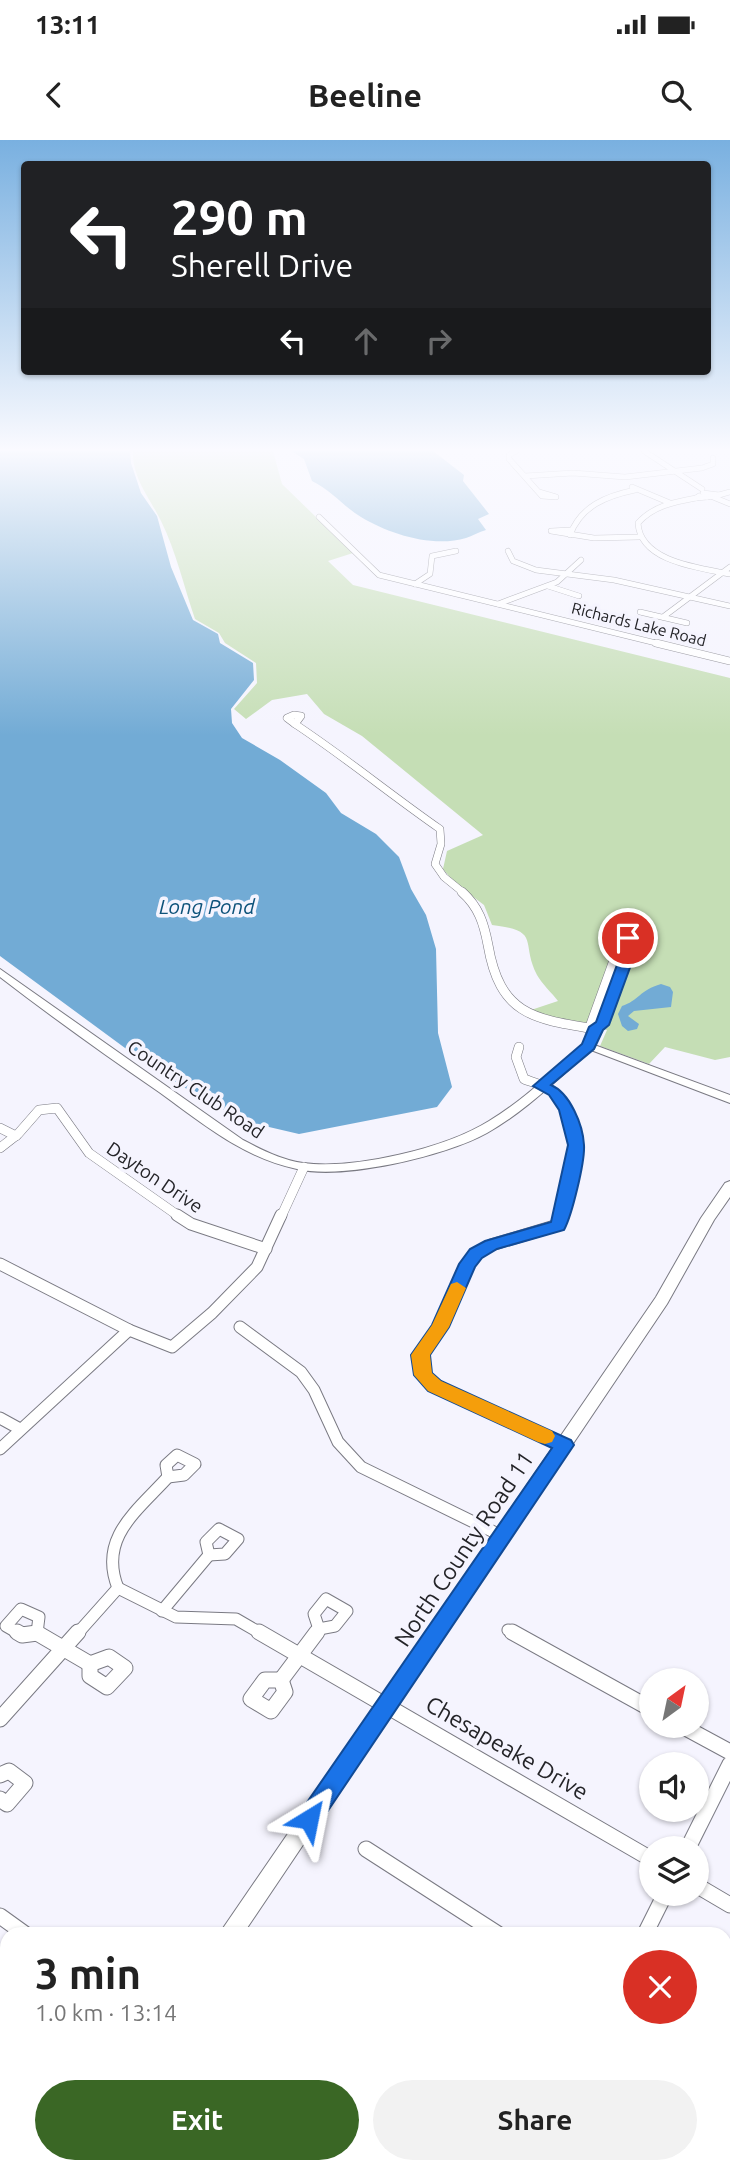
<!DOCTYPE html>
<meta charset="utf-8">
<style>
body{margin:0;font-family:Ubuntu,sans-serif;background:#f2f2f2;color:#222;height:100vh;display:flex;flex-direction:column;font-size:26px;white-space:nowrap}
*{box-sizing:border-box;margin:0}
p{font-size:23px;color:#767676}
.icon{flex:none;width:38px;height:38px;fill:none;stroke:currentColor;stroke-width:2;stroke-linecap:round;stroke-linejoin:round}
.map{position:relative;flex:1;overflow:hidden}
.panel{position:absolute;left:0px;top:1787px;width:732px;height:247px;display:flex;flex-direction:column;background:#fff;border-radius:21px 21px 0 0;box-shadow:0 2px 5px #0004}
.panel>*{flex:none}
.banner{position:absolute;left:21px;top:21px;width:690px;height:214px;border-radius:7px;box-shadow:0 2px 5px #0004;background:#202124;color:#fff;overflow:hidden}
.needle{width:46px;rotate:33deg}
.tools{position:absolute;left:639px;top:1528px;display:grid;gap:14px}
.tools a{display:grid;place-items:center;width:70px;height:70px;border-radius:50%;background:#fff;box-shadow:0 2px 5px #0004;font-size:35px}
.pin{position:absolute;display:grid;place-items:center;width:60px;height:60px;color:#fff;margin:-30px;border:4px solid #fff;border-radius:50%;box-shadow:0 2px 7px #0007}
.me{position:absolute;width:77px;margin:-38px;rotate:35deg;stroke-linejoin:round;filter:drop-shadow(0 0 5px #0008)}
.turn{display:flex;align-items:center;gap:24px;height:147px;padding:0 35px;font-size:32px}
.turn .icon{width:91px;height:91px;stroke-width:2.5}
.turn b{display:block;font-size:49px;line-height:60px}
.lanes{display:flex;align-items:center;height:66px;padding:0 35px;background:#0003;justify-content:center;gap:35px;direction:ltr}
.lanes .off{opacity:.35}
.round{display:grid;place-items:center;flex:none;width:74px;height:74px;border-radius:37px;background:#f2f2f2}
.head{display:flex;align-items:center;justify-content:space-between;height:119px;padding:0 35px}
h1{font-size:42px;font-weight:600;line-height:52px}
.cta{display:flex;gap:14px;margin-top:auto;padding:14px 35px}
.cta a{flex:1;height:80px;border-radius:42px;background:#3a6725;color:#fff;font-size:28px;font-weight:600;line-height:80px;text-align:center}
.cta a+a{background:#f2f2f2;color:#222}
.status{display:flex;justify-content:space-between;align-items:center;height:49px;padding:0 35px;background:#fff;direction:ltr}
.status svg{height:19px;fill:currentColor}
header{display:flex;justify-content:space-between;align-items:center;height:91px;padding:0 35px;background:#fff;font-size:32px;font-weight:600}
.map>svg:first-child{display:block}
.green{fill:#c5deb5}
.water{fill:#72abd5}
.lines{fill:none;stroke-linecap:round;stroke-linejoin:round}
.minor-far4-casing{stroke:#7a7a83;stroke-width:6}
.minor-far3-casing{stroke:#7a7a83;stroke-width:8}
.minor-far2-casing{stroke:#7a7a83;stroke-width:10}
.minor-far1-casing{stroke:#7a7a83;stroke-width:13}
.minor-casing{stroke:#7a7a83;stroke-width:17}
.tertiary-casing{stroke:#7a7a83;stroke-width:2}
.secondary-casing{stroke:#7a7a83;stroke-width:2}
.minor-far4{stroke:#fff;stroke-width:5}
.minor-far3{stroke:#fff;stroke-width:7}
.minor-far2{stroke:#fff;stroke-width:9}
.minor-far1{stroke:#fff;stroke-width:11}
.minor{stroke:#fff;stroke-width:15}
.tertiary{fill:#fff;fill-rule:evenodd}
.secondary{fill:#fff;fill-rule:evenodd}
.route{fill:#1a73e8;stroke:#114b97;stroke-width:2}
.slow{fill:#f59e0b}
.labels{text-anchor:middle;stroke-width:7;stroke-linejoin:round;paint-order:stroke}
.far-street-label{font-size:16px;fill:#242428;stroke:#f5f4fe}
.street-label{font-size:19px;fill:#242428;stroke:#f5f4fe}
.water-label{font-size:21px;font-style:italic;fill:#0d527a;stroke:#f5f4fe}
.near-street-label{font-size:23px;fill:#242428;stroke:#f5f4fe}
</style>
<div class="status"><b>13:11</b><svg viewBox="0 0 49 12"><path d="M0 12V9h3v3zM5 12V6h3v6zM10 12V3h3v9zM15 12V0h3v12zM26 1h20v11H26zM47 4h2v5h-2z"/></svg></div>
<header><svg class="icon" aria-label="back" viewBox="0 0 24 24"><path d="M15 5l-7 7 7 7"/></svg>Beeline<svg class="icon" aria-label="search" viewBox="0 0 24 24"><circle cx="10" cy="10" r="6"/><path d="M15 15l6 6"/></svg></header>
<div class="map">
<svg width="730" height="2033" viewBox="0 0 730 2033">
<rect width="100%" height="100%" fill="#f5f4fe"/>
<path class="green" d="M133 311H273L282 344 353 413 328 421 353 445 730 538V917L715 920 665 907 649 924 600 906 607 890 545 876 531 870 558 861C552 853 542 844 537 835 520 802 542 791 492 785L484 765 455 743 443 729 447 711 483 695 362 596 324 574 307 554 272 560 246 579 234 569 257 543 256 523 225 503 219 493 195 479C184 447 176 411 161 381 150 358 132 338 133 311Z"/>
<g class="water">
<polygon points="0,311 130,311 131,323 141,353 157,376 171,427 193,480 218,494 220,503 253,523 254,540 231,569 232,583 242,598 280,620 326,653 341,673 376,694 399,717 411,749 426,775 436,809 438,893 452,947 437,967 299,994 243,981 159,933 0,816"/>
<path d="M291 311H433L464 335 463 341 489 374 478 379 486 390C479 392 472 396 466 398 433 408 389 394 361 377 343 366 331 350 312 341L304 319Z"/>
<path d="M661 844 670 847 673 852 671 867 634 871 628 876 639 884 637 889 628 891 622 886 618 874 622 866C638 861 640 850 661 844Z"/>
</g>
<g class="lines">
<defs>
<g id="minor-far4">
<polyline points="516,311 509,315 509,319 542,356 556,357 539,352"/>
<polyline points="644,311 702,349"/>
<polyline points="525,336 573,333 625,337 702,328 713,324 713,318"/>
<polyline points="632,347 670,363"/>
<polygon points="703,353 719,355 707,357"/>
<polyline points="719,355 730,352"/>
<polyline points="699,356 696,358 707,357"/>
<polyline points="713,357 730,364"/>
<path d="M696 358C674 362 653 366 638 383 640 422 700 428 730 434"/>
<polyline points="319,377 379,435 664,505"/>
<polyline points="571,390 551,391 594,398 639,397"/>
<path d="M570 395C581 366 606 356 635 350"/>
<polyline points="508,411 513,421 536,430 614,440 730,466"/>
<polyline points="415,444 430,434 432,416 456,411"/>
<polyline points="548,446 579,456"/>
<polyline points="498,464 557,442 581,420"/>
<polyline points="640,472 687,483"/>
<polyline points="663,477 730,427"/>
</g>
<g id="minor-far3">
<polyline points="656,503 730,521"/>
<polygon points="294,575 301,576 295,584 287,578"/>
<path d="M295 584C345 617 391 655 440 689L441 704 435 724 444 737 465 754"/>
</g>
<g id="minor-far2">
<path d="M462 752C479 767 484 784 488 805 500 875 533 879 596 889"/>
<polyline points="597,887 591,884 621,801 628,799"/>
<polyline points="589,906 597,887 602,885 605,878 630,810 632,803 628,798"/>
<path d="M519 907 516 917 524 939C534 943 546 945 554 952 586 981 574 1041 561 1077"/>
<polyline points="0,988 16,996"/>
<polyline points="0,1008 18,994 39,970 57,968 89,1013 180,1077"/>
<polyline points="281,1077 304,1027"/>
</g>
<g id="minor-far1">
<polyline points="177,1075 191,1084 266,1109"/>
<polyline points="562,1075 558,1085 491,1105 476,1114 468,1124 440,1187 420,1215 423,1235 435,1246 565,1305"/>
<polyline points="0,1124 129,1190 172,1207 212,1173 257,1127 281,1075"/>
<polyline points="240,1187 301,1232 314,1250 338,1302 361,1327 502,1396"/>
<polyline points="0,1278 20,1289"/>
<polyline points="0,1309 129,1190"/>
<polygon points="177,1315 195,1324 184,1335 168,1337 166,1325"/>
<polygon points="219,1389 238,1399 225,1414 209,1415 206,1402"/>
<polyline points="118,1448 176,1477 236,1479 262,1494"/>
<path d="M118 1448C98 1398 137 1371 168 1337"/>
<polygon points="326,1459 347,1471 335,1486 319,1489 314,1474"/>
<polyline points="162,1471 209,1415"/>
<polyline points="508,1490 515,1494"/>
<polyline points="20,1494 6,1486 21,1469 39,1477 37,1493"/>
<polyline points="29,1494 37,1493"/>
<polyline points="77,1494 118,1448"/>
<polyline points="315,1494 319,1489"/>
</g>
<g id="minor">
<polyline points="17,1492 22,1495 37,1493"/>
<polyline points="259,1492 651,1719"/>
<polyline points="512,1492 651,1569"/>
<polyline points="37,1493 90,1524"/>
<polygon points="109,1517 125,1528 107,1547 90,1536 90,1524"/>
<polygon points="265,1540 281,1540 285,1552 271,1571 251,1559"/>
<polyline points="281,1540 317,1492"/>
<polyline points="0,1579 78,1492"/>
<polyline points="682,1586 730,1612"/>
<polyline points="0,1635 9,1631 25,1643 7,1664 0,1659"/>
<polyline points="688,1708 730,1624"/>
<polyline points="366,1709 498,1794"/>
<polyline points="696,1745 730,1765"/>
<polyline points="0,1776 25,1794"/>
<polyline points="645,1794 665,1754"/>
<polyline points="724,1939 730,1942"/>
<polyline points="558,2026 567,2033"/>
<polyline points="525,2033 528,2026"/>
</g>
<path id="tertiary" d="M0 829 243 1000C262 1010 282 1020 303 1023 354 1030 446 1008 489 981 524 960 554 930 585 904L589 903 730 955V963L591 910C557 939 526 971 487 993 446 1016 343 1040 297 1029 243 1018 202 983 159 952 105 915 52 877 0 837Z"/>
<g id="secondary">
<polygon points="730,1041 730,1057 714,1080 667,1164 243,1794 219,1794 656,1157 701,1078 725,1043"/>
<polygon points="343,2026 374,2026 376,2033 346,2033"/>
</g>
</defs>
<use href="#minor-far4" class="minor-far4-casing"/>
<use href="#minor-far3" class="minor-far3-casing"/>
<use href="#minor-far2" class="minor-far2-casing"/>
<use href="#minor-far1" class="minor-far1-casing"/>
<use href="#minor" class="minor-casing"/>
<use href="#tertiary" class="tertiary-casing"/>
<use href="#secondary" class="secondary-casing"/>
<use href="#minor-far4" class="minor-far4"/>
<use href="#minor-far3" class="minor-far3"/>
<use href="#minor-far2" class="minor-far2"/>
<use href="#minor-far1" class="minor-far1"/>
<use href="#minor" class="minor"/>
<use href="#tertiary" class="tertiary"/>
<use href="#secondary" class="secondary"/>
</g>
<linearGradient id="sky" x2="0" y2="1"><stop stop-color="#79b0e0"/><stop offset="0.52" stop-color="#fafaff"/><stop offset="1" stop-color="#fafaff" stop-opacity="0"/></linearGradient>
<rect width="730" height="596" fill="url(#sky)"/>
<path class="route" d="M628 794 633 795 639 803 609 885 603 890 594 909 551 945C570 953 583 985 584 1005 585 1022 572 1075 564 1090L497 1109 482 1118 475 1127 449 1187 430 1215 432 1233 441 1241 571 1300 574 1305 317 1687 309 1690 301 1687 297 1679 301 1671 552 1308 428 1251 414 1235 411 1215 432 1185 459 1124 470 1109 485 1101 551 1082 568 1005 559 970 549 955 533 946 582 904 589 887 596 882 625 803 622 798Z"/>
<polygon class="slow" points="457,1142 466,1148 449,1187 430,1215 432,1233 441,1241 552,1291 555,1296 552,1302 545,1304 538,1302 428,1251 414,1235 411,1215 432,1185 451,1144"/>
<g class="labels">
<g class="far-street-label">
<text transform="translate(639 484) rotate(14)" y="6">Richards Lake Road</text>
</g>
<g class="street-label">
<text transform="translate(196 949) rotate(34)" y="7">Country Club Road</text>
<text transform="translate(155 1037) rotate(34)" y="7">Dayton Drive</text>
</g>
<g class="water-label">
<text x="207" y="774">Long Pond</text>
</g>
<g class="near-street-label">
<text transform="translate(464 1409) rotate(-56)" y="8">North County Road 11</text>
<text transform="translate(507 1608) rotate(30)" y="8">Chesapeake Drive</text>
</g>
</g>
</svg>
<div class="tools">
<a><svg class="needle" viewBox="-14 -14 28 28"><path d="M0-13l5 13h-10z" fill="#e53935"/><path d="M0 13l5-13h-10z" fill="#767676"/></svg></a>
<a><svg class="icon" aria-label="sound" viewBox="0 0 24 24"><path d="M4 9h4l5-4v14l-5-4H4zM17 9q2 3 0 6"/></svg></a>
<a><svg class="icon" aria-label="layers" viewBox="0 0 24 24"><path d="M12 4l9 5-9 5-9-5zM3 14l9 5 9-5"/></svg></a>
</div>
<div class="pin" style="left:628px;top:798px;background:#d93025"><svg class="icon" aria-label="arrive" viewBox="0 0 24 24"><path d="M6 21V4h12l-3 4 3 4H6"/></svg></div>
<svg class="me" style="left:309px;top:1679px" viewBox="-20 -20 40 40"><path d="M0-17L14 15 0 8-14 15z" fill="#1a73e8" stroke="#fff" stroke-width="4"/></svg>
<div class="banner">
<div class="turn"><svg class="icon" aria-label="left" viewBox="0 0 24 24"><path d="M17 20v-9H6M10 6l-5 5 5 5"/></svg><div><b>290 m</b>Sherell Drive</div></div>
<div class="lanes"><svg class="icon" aria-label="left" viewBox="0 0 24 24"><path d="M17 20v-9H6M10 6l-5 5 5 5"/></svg><svg class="icon off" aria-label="ahead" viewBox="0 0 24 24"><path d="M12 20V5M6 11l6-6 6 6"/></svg><svg class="icon off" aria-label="right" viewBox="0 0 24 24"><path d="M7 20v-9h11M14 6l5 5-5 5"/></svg></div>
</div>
<section class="panel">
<div class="head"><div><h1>3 min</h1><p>1.0 km · 13:14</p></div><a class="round" style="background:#d93025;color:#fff"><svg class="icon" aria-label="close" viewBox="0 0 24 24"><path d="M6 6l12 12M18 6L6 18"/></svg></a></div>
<div class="cta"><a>Exit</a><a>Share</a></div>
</section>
</div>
